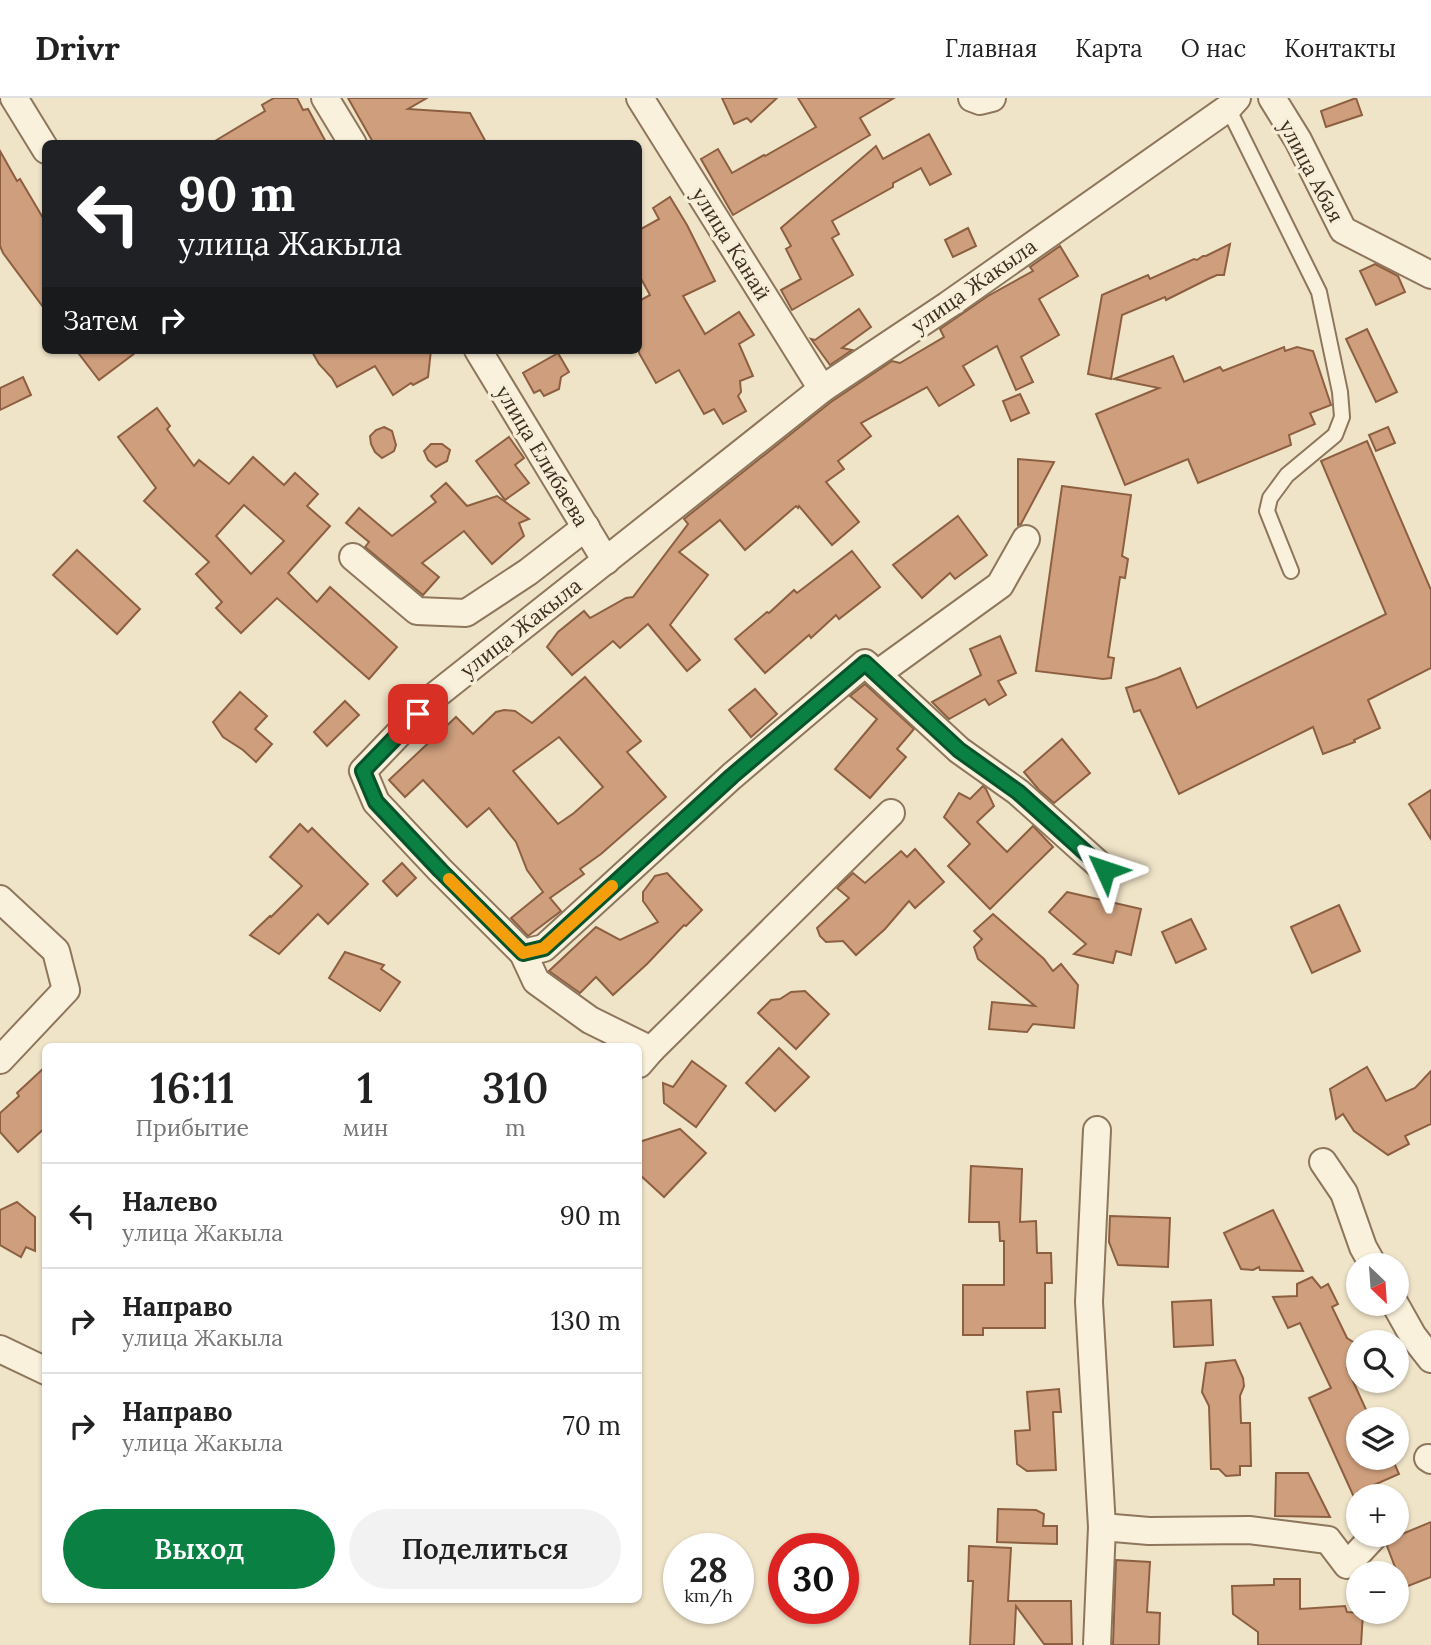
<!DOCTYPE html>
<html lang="ru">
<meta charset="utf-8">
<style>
body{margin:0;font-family:Lora,serif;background:#f2f2f2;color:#222;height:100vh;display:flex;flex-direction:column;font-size:26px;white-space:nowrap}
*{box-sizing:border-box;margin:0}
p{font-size:23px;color:#767676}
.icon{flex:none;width:38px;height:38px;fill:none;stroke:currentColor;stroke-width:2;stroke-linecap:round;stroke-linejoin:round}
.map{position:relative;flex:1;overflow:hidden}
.details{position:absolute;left:42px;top:945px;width:600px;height:560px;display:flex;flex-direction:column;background:#fff;border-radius:10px;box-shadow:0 2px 5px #0004}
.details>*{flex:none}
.banner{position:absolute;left:42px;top:42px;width:600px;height:214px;border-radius:10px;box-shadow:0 2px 5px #0004;background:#202124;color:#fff;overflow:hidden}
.needle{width:46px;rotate:155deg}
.fabs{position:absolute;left:1346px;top:1155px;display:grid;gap:14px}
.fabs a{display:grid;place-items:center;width:63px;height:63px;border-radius:50%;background:#fff;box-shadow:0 2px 5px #0004;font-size:35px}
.speed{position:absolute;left:663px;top:1435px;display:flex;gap:14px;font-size:35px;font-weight:700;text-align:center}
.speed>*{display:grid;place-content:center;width:91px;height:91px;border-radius:50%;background:#fff;box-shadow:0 2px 5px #0004;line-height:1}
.speed small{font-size:18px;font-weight:400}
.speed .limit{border:10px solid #d22;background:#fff;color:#111}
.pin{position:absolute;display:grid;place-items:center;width:60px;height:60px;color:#fff;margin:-30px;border-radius:14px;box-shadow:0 4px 10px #0006}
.me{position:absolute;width:77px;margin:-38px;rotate:312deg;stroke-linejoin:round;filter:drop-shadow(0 0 5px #0008)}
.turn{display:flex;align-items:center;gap:24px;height:147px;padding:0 21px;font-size:32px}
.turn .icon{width:91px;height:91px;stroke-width:2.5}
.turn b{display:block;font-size:49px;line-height:60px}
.then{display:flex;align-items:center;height:66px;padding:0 21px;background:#0003;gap:14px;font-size:26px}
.eta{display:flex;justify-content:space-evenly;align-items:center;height:119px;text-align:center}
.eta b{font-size:42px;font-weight:600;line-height:49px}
.button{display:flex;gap:14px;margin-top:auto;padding:14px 21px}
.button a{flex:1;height:80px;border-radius:42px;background:#0b8043;color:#fff;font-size:28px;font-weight:600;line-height:80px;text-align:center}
.button a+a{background:#f2f2f2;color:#222}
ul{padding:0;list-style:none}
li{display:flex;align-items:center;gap:21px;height:105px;padding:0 21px;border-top:2px solid #e0e0e0}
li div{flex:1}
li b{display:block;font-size:26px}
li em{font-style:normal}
header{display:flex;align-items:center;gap:42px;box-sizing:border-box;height:98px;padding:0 35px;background:#fff;border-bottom:2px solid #e0e0e0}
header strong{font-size:33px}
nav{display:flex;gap:38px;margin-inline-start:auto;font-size:24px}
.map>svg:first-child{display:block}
.building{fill:#cf9f7d;stroke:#8d5f41;stroke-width:2;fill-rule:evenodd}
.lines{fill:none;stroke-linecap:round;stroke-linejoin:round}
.service-casing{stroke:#8d765c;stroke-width:18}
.minor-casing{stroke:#8d765c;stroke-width:30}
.service{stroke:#faf1dc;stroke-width:14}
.minor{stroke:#faf1dc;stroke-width:26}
.route-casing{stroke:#07532c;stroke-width:18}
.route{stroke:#0b8043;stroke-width:12}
.slow{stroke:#f59e0b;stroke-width:12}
.labels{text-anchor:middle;stroke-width:7;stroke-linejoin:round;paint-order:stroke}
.street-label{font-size:21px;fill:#3d2e20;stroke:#f7eed8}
</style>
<header>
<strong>Drivr</strong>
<nav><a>Главная</a><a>Карта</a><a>О нас</a><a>Контакты</a></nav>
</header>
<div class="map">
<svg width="1431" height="1547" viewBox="0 0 1431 1547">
<rect width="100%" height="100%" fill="#f0e4c8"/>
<g class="building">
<polygon points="274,0 297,0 303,12 308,11 327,46 210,46 265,13 262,7"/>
<polygon points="348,0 427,0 408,11 470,15 487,46 374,46"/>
<polygon points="722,0 777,0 751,24 747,20 734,26"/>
<polygon points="798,0 894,0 860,20 870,37 733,117 701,61 718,51 732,75 764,57 765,58 816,29"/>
<polygon points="1356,0 1362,17 1326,29 1321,13"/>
<polygon points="929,36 951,76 930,87 921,70 893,85 893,89 832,123 839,136 832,140 853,177 792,212 781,192 801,181 786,151 791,148 781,130 876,48 883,61"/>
<polygon points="0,53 17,83 20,81 46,125 46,213 3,155 0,148"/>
<polygon points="670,99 687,127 715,183 683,198 705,236 739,214 754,237 739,246 753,278 740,283 741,294 738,298 746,313 723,326 714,311 704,316 679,272 656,285 639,255 639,203 650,197 639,177 639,132 659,121 653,110"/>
<polygon points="968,130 976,148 953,159 945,142"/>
<polygon points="1230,146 1224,177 1217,177 1208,181 1166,202 1165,199 1122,217 1111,281 1088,276 1102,197 1148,177 1150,181 1194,161 1197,162 1203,158 1206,158"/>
<polygon points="1060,148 1078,178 1039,201 1059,237 1021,259 1033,284 1016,292 997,248 963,268 974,287 939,308 927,289 861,325 871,338 838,363 844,371 826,384 859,424 832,447 799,408 798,410 796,408 745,452 720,422 679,454 708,477 670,527 700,562 687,573 648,526 620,550 613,543 572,577 547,549 558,534 584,513 590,520 626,500 633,499 688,426 684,421 831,304 892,263 900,265 944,239 940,231 988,198 1033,173 1030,169"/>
<polygon points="1375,166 1398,178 1405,194 1376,207 1360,173"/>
<polygon points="859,211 871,229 842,250 852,252 830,267 811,241 815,242"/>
<polygon points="1367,231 1397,294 1376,304 1346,241"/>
<polygon points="1284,249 1285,253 1297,249 1313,253 1331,307 1310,315 1315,326 1289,337 1291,347 1198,385 1188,361 1125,387 1096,316 1159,290 1114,281 1173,258 1184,284 1220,269 1223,273"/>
<polygon points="76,252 139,252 99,282"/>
<polygon points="311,252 431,252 428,279 413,287 411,285 393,297 375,268 337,289 332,280 319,266"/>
<polygon points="558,255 569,274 561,279 559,291 544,298 540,292 534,295 523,275"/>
<polygon points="23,279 31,297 0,312 0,290"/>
<polygon points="1020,296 1029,315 1011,323 1003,303"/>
<path d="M157 310 170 328 167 331 194 368 199 362 229 386 253 359 284 387 295 375 318 396 307 408 330 428 288 475 317 504 330 489 397 549 369 581 277 500 241 535 216 510 222 504 196 476 209 464 144 403 156 390 118 339ZM244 407 284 443 251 476 216 438Z"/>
<polygon points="384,329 392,333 396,347 394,353 382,360 375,354 371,346 370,338 376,332"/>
<polygon points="1388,329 1395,345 1376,353 1369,337"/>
<polygon points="509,339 524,360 515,367 529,385 505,402 476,363"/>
<polygon points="1367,343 1431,492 1431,570 1368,602 1380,630 1354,642 1355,644 1323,656 1313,629 1179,696 1140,612 1134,614 1126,590 1157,580 1180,570 1197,610 1386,516 1321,363"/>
<polygon points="431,346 442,346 450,352 447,363 436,369 428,362 424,353"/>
<polygon points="1018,361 1054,364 1021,426 1018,427"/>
<polygon points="446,385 467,408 497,398 529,421 519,425 524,438 492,466 464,433 422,465 439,479 423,497 365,449 369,444 346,425 359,410 392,438 436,404 431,398"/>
<polygon points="1062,388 1131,397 1122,458 1128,461 1125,480 1120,479 1108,559 1114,560 1111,580 1103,581 1036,573"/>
<polygon points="958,418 987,457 955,481 950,475 922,500 893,467"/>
<polygon points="77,452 140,511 117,536 53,477"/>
<polygon points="852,453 880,489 839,521 836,517 811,540 809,537 765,575 735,541 767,514 769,515 794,492 797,495"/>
<polygon points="1000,538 1016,575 998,583 1006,597 989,607 985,601 949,621 932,604 981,577 970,551"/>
<path d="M585 579 641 643 627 654 666 699 601 756 580 771 584 776 550 800 561 813 528 838 511 820 543 794 527 772 516 744 489 710 467 729 423 682 405 699 389 682 456 619 473 636 496 614 504 612 515 613 532 625ZM559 639 603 689 574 715 558 726 513 673Z"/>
<polygon points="865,586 914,631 897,651 906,659 870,700 835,671 877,621 850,598"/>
<polygon points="755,591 777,616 751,639 729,612"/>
<polygon points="240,594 267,618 255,631 272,646 256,664 243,652 223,639 213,624"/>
<polygon points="345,603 359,617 327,648 314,634"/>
<polygon points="1062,641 1090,675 1054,705 1039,692 1024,674"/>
<polygon points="983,688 986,691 994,708 977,724 1007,754 1033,728 1053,749 990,811 948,768 970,746 944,719 959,695 970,701"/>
<polygon points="1431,692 1431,741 1409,706"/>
<polygon points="300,726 308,734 312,730 368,786 328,826 318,816 279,856 250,837 270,818 271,819 302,788 270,759"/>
<polygon points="915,751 944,784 915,810 909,803 885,831 856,857 843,843 826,844 820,838 817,830 849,800 837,790 853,775 865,785 901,753 907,759"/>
<polygon points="402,765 416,780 397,798 383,783"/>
<polygon points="667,775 702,812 686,828 684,827 647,866 613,897 596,879 580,895 549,873 596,829 620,842 658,824 643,803 643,794 655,778"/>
<polygon points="1067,794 1141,811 1131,857 1116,853 1113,865 1074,856 1086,846 1049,814"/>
<polygon points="1339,807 1360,853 1312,875 1291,829"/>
<polygon points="993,816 1044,861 1053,873 1061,866 1078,887 1074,930 1033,926 1027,934 989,931 992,904 1035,908 978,861 974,849 982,841 974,833"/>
<polygon points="1191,821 1206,851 1176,865 1162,834"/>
<polygon points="345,854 384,867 381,871 400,884 380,913 329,880"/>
<polygon points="805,893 829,916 796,951 758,915 771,902 780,901 791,894"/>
<polygon points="779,950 809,979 775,1013 746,985"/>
<polygon points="692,963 726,988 696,1029 664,1005 663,985 673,989"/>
<polygon points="46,968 46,1029 18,1054 0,1034 0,1015 19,998 17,995"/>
<polygon points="1367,969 1386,1003 1415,990 1431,973 1431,1026 1405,1038 1409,1046 1388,1057 1354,1033 1343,1016 1336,1021 1330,991"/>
<polygon points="680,1031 706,1055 664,1099 639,1076 639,1044"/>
<polygon points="971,1068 1022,1071 1020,1124 1036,1123 1037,1155 1051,1155 1052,1185 1045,1185 1045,1230 983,1230 983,1237 963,1237 963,1187 1004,1187 1004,1143 1000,1143 999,1124 969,1124"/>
<polygon points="17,1104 35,1119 35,1153 26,1149 21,1159 0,1147 0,1112"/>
<polygon points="1273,1112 1303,1173 1260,1172 1259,1169 1253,1172 1241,1171 1224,1135"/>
<polygon points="1110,1118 1170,1120 1168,1169 1118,1167 1109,1144"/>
<polygon points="1312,1179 1321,1190 1328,1186 1338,1206 1332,1209 1347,1240 1358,1247 1358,1254 1351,1264 1353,1267 1347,1270 1368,1316 1358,1321 1358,1360 1392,1360 1399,1376 1358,1394 1358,1408 1309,1300 1331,1290 1300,1225 1288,1230 1273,1199 1297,1198 1297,1186"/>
<polygon points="1211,1202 1213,1247 1174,1249 1172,1204"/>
<polygon points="1235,1262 1243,1280 1244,1288 1240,1298 1241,1325 1250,1325 1251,1368 1240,1368 1240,1377 1226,1378 1219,1371 1211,1371 1209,1308 1202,1294 1206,1265"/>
<polygon points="1059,1291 1061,1314 1053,1314 1056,1372 1027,1373 1017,1366 1015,1333 1030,1332 1027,1294"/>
<polygon points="1276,1375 1308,1375 1330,1419 1275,1418"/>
<polygon points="998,1411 1036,1412 1044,1416 1043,1428 1057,1428 1057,1446 997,1444"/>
<polygon points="1431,1424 1431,1479 1403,1490 1387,1448 1390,1441"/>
<polygon points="969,1448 1011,1450 1008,1503 1071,1503 1072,1546 1044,1546 1016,1508 1014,1547 970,1547 973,1483 968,1483"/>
<polygon points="1116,1462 1150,1464 1147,1514 1160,1515 1159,1547 1113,1547"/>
<polygon points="1274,1481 1300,1481 1300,1511 1345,1508 1347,1514 1363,1515 1361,1547 1258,1547 1258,1534 1233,1516 1232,1488 1274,1487"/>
</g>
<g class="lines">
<defs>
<polyline id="service" points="1228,10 1319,194 1340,294 1342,319 1335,337 1287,377 1270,400 1267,413 1291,473"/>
<g id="minor">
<polyline points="14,0 46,52"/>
<polyline points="325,0 353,46"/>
<polyline points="640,0 822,291"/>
<polyline points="972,0 980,3 992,0"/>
<polyline points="1272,0 1298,42 1343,132 1431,177"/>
<polyline points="478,252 606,463"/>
<polyline points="353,459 417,513 466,515 528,474 586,429"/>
<polyline points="877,576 1000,487 1026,441"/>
<polyline points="1105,772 1018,694 959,652 865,565 732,678 544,850 523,855 440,772 376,704 363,673 436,597 822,291 948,207 1228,10 1237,0"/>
<polyline points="0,801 56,853 66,892 0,962"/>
<polyline points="523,855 536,883 590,922 651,952 639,966"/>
<polyline points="651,952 891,715"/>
<polyline points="1323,1064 1344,1095 1363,1149 1373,1167"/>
<polyline points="1395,1206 1413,1238 1431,1261"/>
<polyline points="0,1251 46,1273"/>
<polyline points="1428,1360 1431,1362"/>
<polyline points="1102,1429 1149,1433 1249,1432 1328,1442 1347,1467 1375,1437"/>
<polyline points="1097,1547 1102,1429 1089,1204 1097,1032"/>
</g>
</defs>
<use href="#service" class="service-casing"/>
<use href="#minor" class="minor-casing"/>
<use href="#service" class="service"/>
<use href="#minor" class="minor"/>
</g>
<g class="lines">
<defs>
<polyline id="route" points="418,616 363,673 376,704 440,772 523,855 544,850 732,678 865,565 959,652 1018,694 1105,772"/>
</defs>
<use href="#route" class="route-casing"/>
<use href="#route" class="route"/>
<polyline class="slow" points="449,781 523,855 544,850 612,788"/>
</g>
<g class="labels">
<g class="street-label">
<text transform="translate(1311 73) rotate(62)" y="7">улица Абая</text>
<text transform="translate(731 146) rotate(58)" y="7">улица Канай</text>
<text transform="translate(974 188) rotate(-35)" y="7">улица Жакыла</text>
<text transform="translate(542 358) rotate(59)" y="7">улица Елибаева</text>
<text transform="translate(521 530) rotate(-38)" y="7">улица Жакыла</text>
</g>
</g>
</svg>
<div class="fabs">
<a><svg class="needle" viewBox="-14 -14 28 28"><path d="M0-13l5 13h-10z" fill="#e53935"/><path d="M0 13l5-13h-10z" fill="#767676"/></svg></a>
<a><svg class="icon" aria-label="search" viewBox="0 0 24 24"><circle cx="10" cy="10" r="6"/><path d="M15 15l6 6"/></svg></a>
<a><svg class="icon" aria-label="layers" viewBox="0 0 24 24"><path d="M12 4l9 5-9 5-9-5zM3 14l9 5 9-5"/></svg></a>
<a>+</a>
<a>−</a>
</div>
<div class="speed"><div>28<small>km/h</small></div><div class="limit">30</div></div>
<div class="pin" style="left:418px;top:616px;background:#d93025"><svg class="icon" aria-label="arrive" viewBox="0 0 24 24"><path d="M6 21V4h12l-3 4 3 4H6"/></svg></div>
<svg class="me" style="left:1105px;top:772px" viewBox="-20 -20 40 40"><path d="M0-17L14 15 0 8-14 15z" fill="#0b8043" stroke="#fff" stroke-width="4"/></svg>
<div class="banner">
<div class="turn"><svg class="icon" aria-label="left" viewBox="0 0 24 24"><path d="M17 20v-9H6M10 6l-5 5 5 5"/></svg><div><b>90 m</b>улица Жакыла</div></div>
<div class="then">Затем<svg class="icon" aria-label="right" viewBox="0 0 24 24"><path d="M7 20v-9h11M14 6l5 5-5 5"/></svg></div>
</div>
<section class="details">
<div class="eta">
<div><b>16:11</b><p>Прибытие</p></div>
<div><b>1</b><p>мин</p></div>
<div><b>310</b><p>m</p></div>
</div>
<ul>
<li><svg class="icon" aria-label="left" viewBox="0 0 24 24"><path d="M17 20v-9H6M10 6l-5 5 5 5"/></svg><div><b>Налево</b><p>улица Жакыла</p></div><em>90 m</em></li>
<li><svg class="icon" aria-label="right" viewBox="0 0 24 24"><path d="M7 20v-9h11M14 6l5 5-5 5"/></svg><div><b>Направо</b><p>улица Жакыла</p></div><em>130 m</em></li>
<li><svg class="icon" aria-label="right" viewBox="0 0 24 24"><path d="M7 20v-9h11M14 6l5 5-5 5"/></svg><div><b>Направо</b><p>улица Жакыла</p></div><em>70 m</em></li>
</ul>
<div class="button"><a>Выход</a><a>Поделиться</a></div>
</section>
</div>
